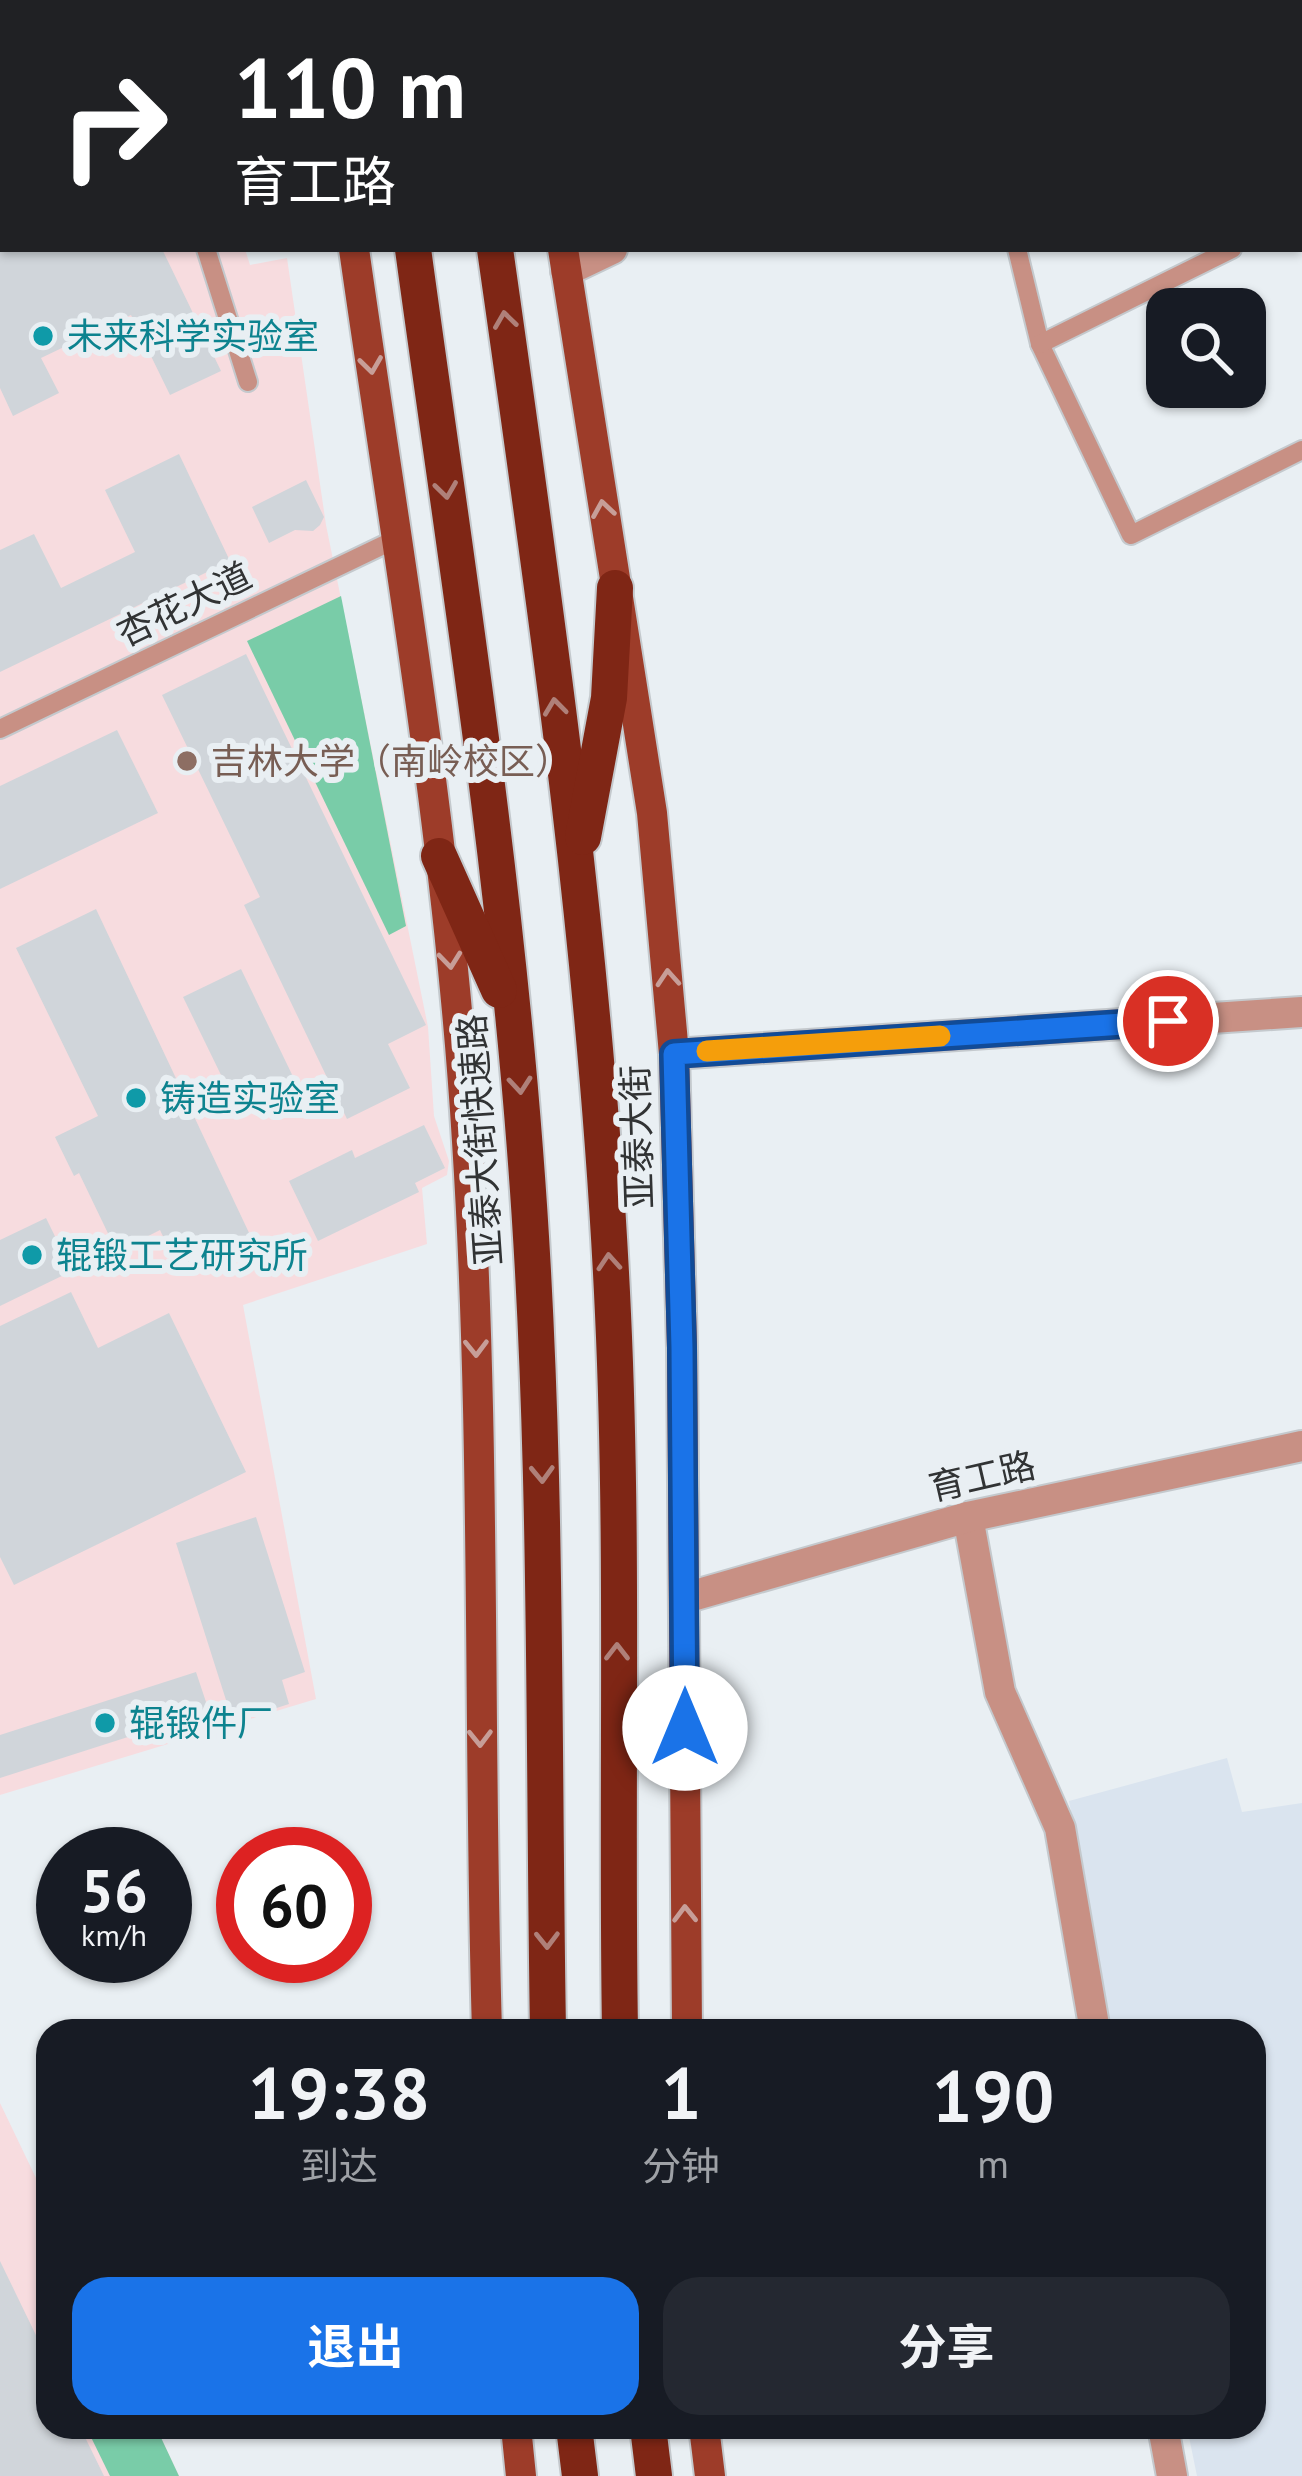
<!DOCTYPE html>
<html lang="zh">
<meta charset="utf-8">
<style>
body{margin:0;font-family:"PT Sans","Noto Sans SC",sans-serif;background:#242831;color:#f1f3f6;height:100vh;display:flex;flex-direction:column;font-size:45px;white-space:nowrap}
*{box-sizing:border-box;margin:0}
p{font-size:39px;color:#9ea1a6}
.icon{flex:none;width:66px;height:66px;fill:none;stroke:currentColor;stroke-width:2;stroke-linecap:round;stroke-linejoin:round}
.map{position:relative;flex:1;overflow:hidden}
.panel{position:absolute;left:36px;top:2019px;width:1230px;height:420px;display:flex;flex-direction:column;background:#171b24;border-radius:36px;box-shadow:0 3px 9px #0004}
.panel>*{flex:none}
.top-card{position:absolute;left:0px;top:0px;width:1302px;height:252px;box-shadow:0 3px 9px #0004;background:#202124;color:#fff;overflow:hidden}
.controls{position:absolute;left:1146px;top:288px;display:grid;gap:24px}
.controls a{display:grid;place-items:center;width:120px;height:120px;border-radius:24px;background:#171b24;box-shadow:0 3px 9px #0004;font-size:60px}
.speed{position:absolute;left:36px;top:1827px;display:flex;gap:24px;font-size:60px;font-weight:700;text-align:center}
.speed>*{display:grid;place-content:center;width:156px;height:156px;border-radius:50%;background:#171b24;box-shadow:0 3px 9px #0004;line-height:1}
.speed small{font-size:30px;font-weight:400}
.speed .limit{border:18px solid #d22;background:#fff;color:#111}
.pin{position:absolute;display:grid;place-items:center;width:102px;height:102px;color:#fff;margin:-51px;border:6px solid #fff;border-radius:50%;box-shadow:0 3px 12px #0007}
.me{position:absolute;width:132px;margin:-66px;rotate:0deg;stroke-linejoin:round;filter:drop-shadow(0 0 9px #0008)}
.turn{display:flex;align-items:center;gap:42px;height:252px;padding:0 36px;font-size:54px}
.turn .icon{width:156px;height:156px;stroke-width:2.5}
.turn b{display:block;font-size:84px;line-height:102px}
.eta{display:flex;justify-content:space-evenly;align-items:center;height:204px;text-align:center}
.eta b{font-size:72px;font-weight:700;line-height:84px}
.cta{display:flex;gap:24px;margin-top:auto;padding:24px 36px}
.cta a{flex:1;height:138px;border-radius:36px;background:#1a73e8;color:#fff;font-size:48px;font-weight:700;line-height:138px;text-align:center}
.cta a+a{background:#242831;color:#f1f3f6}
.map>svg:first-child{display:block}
.built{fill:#dae4ef}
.education{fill:#f7dcdf}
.forest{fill:#79cca8}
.building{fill:#d0d5da}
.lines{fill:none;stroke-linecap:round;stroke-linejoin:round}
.lane-casing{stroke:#c4c9cd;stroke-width:22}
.street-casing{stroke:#c4c9cd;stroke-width:34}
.primary-casing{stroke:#c4c9cd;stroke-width:34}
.highway-casing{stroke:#c4c9cd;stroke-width:40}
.lane{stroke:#c89084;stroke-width:18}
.street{stroke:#c89084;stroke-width:30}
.primary{stroke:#9d3c29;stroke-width:30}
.highway{stroke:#7f2615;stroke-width:36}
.oneway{stroke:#af8079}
.oneway2{stroke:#c79e98}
.route-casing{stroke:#114b97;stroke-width:30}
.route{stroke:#1a73e8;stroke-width:21}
.slow{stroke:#f59e0b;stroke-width:21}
.culture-dot{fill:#0f9aa8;stroke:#e9eff3;stroke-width:4.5}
.education-dot{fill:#8d6e63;stroke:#e9eff3;stroke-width:4.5}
.labels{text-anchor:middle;stroke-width:12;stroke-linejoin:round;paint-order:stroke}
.culture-label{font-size:36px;fill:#0d838f;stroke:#e9eff3;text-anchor:start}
.street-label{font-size:36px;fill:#313334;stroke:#e9eff3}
.education-label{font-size:36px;fill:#785e54;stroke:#e9eff3;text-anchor:start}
</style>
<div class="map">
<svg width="1302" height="2476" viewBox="0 0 1302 2476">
<rect width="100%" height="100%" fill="#e9eff3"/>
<polygon class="built" points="1227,1758 1242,1812 1302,1803 1302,2476 1197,2476 1187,2427 1254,2427 1254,2031 1112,2031 1069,1801"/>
<g class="education">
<polygon points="0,0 263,0 264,3 3,3 3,249 245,249 250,265 287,258 326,525 428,1027 434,1116 449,1161 447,1175 422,1188 427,1244 243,1305 316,1699 0,1795"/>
<polygon points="0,2103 48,2203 48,2427 156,2427 179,2476 0,2476"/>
</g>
<g class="forest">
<polygon points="341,596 406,926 389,935 247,641"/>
<polygon points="86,2427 156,2427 179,2476 110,2476"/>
</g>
<g class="building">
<polygon points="7,249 162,249 221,371 170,395 131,315 41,358 59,393 13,416 0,388 0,252"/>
<polygon points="179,454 230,561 0,672 0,550 34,534 61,588 135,552 105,490"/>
<polygon points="306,480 324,517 320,525 313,531 295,530 269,543 252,507"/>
<polygon points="246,654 426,1025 388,1044 410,1088 347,1119 244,905 260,897 162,695"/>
<polygon points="117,730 158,813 0,889 0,786"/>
<polygon points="96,909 251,1237 180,1272 160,1230 117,1252 79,1173 74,1176 55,1137 98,1116 16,948"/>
<polygon points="241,969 299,1089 241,1116 183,997"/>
<polygon points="424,1125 445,1168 415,1183 419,1192 318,1241 289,1181 352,1150 355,1158"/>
<polygon points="46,1218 72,1271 0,1306 0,1240"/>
<polygon points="71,1292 98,1348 169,1313 246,1472 14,1585 0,1557 0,1326"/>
<polygon points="256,1517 305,1672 282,1680 289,1704 233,1722 176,1543"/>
<polygon points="196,1672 209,1711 0,1778 0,1735"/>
<polygon points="0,2261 48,2360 48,2427 80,2427 104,2476 0,2476"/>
</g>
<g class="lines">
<defs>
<g id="lane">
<polyline points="0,189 3,188"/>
<polyline points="1299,216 1302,214"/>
<polyline points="206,249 248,382"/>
<polyline points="1017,249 1040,344 1131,535 1302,450"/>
<polyline points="1040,344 1232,249"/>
<polyline points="0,729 396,539"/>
</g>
<g id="street">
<polyline points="1133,3 1139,0"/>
<polyline points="566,271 612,249"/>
<polyline points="674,1054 1302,1012"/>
<polyline points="968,1517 1000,1692 1060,1828 1095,2031"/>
<polyline points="685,1598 968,1517 1302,1446"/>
<polyline points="1163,2427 1172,2476"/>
</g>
<g id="primary">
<polyline points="318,0 319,3"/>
<polyline points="526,0 527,3"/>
<path d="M354 249C396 544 449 844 467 1141 486 1437 478 1735 487 2031"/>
<polyline points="563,249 652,813 674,1054 682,1348 687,2031"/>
<polyline points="516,2427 521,2476"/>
<polyline points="704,2427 710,2476"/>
</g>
<g id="highway">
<polyline points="378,0 378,3"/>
<polyline points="461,0 461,3"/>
<path d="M413 249C454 549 502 848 525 1150 548 1443 543 1737 548 2031"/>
<path d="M495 249C545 602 597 957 613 1314 624 1552 616 1792 620 2031"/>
<polyline points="583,837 609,698 615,588"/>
<polyline points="439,856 499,990"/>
<polyline points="574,2427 580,2476"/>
<polyline points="648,2427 654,2476"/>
</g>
</defs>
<use href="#lane" class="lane-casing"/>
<use href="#street" class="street-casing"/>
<use href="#primary" class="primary-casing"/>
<use href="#highway" class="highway-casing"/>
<use href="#lane" class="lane"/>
<use href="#street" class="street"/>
<use href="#primary" class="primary"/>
<use href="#highway" class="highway"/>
</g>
<defs><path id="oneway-chevron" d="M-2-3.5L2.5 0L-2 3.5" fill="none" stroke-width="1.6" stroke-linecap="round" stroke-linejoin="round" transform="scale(3)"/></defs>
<g class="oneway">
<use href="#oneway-chevron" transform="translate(505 320) rotate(-98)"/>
<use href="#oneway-chevron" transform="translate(446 490) rotate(82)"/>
<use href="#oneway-chevron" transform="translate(555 707) rotate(-97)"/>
<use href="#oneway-chevron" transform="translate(520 1085) rotate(85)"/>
<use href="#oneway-chevron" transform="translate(609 1262) rotate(-94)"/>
<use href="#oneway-chevron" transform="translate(542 1474) rotate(88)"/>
<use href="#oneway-chevron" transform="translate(617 1652) rotate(-90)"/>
<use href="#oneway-chevron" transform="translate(547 1940) rotate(89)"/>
</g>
<g class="oneway2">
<use href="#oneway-chevron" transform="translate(371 365) rotate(82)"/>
<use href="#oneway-chevron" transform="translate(603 509) rotate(-99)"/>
<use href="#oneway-chevron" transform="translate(450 960) rotate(84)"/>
<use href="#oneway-chevron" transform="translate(668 978) rotate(-94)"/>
<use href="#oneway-chevron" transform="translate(476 1348) rotate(89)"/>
<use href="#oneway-chevron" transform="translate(480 1738) rotate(89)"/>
<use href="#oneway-chevron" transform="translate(685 1914) rotate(-91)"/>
</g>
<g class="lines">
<defs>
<polyline id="route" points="685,1728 682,1348 674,1054 1168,1021"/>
</defs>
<use href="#route" class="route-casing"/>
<use href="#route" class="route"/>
<polyline class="slow" points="707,1051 940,1036"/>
</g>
<g class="culture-dot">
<circle cx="43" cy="336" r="12"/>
<circle cx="136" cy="1098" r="12"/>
<circle cx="32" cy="1255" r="12"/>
<circle cx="105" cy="1723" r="12"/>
</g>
<circle class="education-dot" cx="187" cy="761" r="12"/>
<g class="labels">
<g class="culture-label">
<text x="67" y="349">未来科学实验室</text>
<text x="160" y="1111">铸造实验室</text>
<text x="56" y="1268">辊锻工艺研究所</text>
<text x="129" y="1736">辊锻件厂</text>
</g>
<g class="street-label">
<text transform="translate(184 604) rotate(-26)" y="13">杏花大道</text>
<text transform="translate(637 1137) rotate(-92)" y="13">亚泰大街</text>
<text transform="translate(480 1140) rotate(-94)" y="13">亚泰大街快速路</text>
<text transform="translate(982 1476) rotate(-13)" y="13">育工路</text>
</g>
<g class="education-label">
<text x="211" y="774">吉林大学（南岭校区）</text>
</g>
</g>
</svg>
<div class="controls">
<a><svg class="icon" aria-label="search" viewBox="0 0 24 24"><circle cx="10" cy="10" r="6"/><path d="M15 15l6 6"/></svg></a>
</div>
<div class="speed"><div>56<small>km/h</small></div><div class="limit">60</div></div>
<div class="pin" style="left:1168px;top:1021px;background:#d93025"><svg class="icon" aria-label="arrive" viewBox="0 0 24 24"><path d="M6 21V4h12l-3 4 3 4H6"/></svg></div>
<svg class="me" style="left:685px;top:1728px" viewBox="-20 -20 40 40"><circle r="19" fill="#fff"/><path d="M0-13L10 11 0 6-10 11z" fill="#1a73e8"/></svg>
<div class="top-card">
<div class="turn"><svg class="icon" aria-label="right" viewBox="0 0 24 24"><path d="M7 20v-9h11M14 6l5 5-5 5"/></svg><div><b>110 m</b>育工路</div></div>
</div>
<section class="panel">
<div class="eta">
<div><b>19:38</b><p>到达</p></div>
<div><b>1</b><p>分钟</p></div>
<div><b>190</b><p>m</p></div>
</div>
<div class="cta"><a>退出</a><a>分享</a></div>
</section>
</div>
